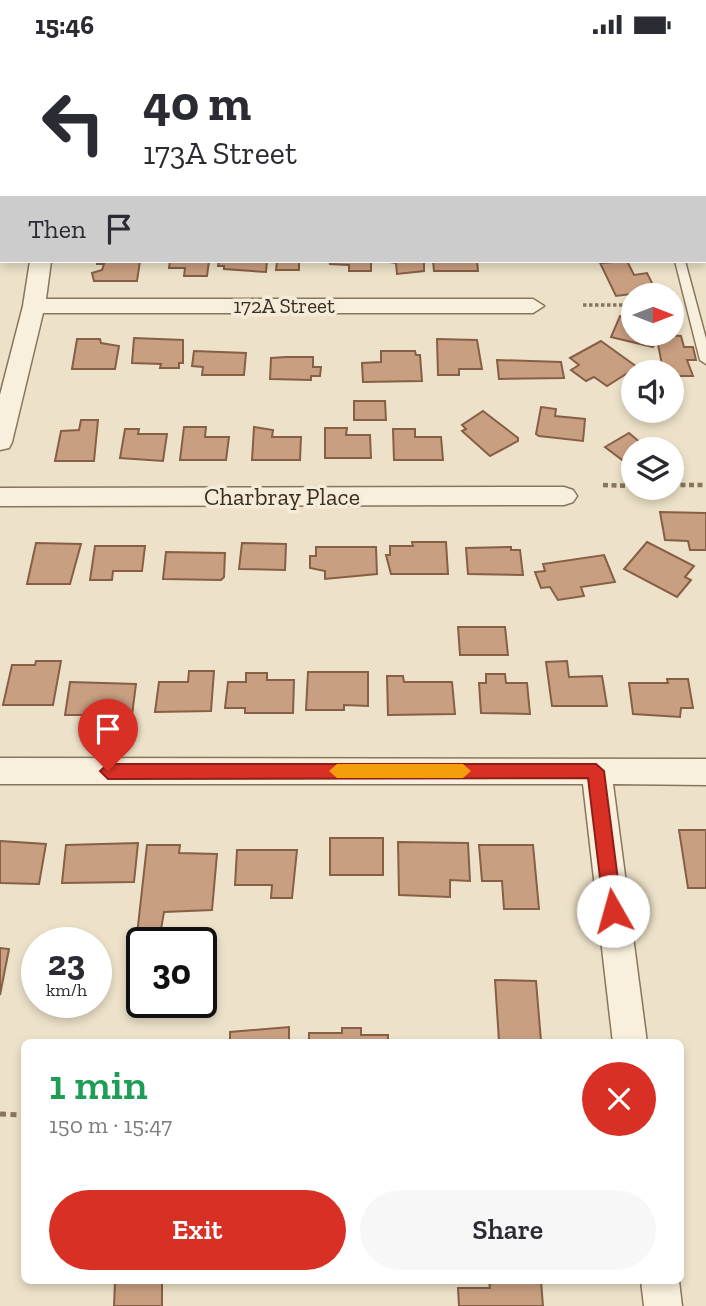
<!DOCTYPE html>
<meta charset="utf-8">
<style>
body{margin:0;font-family:"Zilla Slab",serif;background:#f7f7f7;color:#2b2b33;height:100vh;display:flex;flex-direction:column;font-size:26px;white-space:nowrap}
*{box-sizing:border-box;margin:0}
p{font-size:23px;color:#7c7c81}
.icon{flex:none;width:38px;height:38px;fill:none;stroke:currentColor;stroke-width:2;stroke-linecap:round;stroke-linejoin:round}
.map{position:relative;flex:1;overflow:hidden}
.sheet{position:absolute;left:21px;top:990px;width:663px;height:245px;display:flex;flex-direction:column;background:#fff;border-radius:10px;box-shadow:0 4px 10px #0003}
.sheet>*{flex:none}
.banner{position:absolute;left:0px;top:0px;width:707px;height:214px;box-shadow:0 4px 10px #0003;background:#fff;color:#2b2b33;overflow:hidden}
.needle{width:46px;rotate:90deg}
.controls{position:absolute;left:621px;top:234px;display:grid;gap:14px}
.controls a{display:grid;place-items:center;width:63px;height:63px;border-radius:50%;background:#fff;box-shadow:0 4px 10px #0003;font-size:35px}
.speed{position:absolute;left:21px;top:878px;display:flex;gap:14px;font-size:35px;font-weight:700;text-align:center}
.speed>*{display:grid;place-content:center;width:91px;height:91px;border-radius:50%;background:#fff;box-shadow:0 4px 10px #0003;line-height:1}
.speed small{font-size:18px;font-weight:400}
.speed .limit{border:4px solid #111;border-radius:10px;background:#fff;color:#111}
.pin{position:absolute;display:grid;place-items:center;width:60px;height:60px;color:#fff;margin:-72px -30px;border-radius:50% 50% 50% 0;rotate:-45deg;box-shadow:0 0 7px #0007}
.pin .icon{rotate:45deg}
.me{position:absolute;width:77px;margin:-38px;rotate:353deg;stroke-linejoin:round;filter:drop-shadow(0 0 5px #0008)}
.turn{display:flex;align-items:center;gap:24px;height:147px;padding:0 28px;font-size:32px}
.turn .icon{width:91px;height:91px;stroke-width:2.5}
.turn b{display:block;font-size:49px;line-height:60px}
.then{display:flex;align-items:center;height:66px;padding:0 28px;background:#0003;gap:14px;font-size:26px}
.round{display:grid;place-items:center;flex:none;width:74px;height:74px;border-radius:37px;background:#f7f7f7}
.summary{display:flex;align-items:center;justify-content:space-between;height:119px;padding:0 28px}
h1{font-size:42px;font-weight:600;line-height:52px;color:#1e9e55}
.primary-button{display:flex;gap:14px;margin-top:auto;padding:14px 28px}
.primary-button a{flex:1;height:80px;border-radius:42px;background:#d93025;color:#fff;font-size:28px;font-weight:600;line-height:80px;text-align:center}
.primary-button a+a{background:#f7f7f7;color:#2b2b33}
.status{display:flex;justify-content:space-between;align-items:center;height:49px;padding:0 35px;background:#fff;direction:ltr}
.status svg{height:19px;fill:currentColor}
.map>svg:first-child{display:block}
.building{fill:#c99f81;stroke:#865f45;stroke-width:2}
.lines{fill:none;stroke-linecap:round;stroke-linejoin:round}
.service-casing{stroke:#88755e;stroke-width:3}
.minor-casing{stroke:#88755e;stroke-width:3}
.tertiary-casing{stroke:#88755e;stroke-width:3}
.path-far2{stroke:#88755e;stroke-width:3.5;stroke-dasharray:3.5 2.5;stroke-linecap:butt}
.path-far1{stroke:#88755e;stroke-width:4.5;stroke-dasharray:5 3.5;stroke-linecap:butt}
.path{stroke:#88755e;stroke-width:5;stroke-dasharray:6 4.5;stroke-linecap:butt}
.service{fill:#f8f0dc;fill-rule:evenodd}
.minor{fill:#f8f0dc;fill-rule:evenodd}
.tertiary{fill:#f8f0dc;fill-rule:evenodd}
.route{fill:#d93025;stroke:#8d1f18;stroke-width:2}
.slow{fill:#f59e0b}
.labels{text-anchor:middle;stroke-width:7;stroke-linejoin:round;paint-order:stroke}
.far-street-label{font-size:21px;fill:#3a2d21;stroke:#f4ecd8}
.street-label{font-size:24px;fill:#3a2d21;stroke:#f4ecd8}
</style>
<div class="status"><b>15:46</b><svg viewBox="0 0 49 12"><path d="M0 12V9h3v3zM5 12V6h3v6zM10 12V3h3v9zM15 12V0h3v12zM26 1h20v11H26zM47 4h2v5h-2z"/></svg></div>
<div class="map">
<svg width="706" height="1257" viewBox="0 0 706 1257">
<rect width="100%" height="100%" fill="#ede2c9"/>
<g class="building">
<polygon points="97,212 140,212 137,232 94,232 92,224 102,221 104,215 97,215"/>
<polygon points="170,212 209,212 207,227 184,227 185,219 169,219"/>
<polygon points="219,212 267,212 266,223 224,220 224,217 218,217"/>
<polygon points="277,212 299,212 299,221 276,221"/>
<polygon points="330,212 371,212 371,222 349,222 349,216 330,215"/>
<polygon points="383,212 424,212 424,222 397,225 396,214"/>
<polygon points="428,212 477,212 478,222 434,222 433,212"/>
<polygon points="627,212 634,226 647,224 656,242 616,247 600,214"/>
<polygon points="620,267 634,269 634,285 681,287 684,298 693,298 696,311 687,311 693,327 672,327 668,321 663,321 657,290 653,298 611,288"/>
<polygon points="134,289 183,291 183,314 179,314 179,319 160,319 161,315 132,314"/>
<polygon points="77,290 100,290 101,294 119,297 115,320 72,320"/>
<polygon points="437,290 477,291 482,320 459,320 459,326 438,326"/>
<polygon points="601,292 637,318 607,337 594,328 586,332 571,321 579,316 570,309"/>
<polygon points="194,302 246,304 244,326 202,326 203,318 192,317"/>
<polygon points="381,302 415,302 416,306 420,306 422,332 363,333 362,314 381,313"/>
<polygon points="286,308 313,308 313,318 321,318 320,327 311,327 311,331 270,330 271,309"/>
<polygon points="497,311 561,313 564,329 499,330"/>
<polygon points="354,352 385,352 386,371 354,371"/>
<polygon points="541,358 556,360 555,367 585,370 583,392 539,387 536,385"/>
<polygon points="483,362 518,389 518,392 490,407 462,382 466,380 462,376"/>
<polygon points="81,371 98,371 94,412 55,412 61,382 79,381"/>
<polygon points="184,378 206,378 205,388 229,388 226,411 180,411"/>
<polygon points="254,378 273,381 272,388 301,388 300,411 252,411"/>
<polygon points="325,379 347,379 346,386 370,386 371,409 325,409"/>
<polygon points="125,380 139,380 138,385 167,385 163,412 120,409"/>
<polygon points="393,380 415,380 415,388 441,388 443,411 394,411"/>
<polygon points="629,384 649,401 634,401 634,420 605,398"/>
<polygon points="660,463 706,464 706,501 690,501 688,492 665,491"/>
<polygon points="412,493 446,493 448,525 391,525 386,506 390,506 390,497 413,497"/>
<polygon points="647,493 694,517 685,528 691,531 677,548 624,520"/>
<polygon points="36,494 81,495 70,535 27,535"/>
<polygon points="242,494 286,495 285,521 239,520"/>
<polygon points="95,497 145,497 142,522 113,522 112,531 90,531"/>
<polygon points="316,498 376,498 377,525 325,530 325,522 310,519 310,507 316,507"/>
<polygon points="511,498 511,501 520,501 523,526 468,525 466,499"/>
<polygon points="166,503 225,504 224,528 221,531 163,530"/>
<polygon points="604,506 615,533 581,538 584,547 558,551 550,538 541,539 535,523 545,522 543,515"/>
<polygon points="458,578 505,578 508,606 460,606"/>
<polygon points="36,612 61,612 53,656 3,656 12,616 35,616"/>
<polygon points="567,612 569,628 602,627 607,657 552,657 546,613"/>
<polygon points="189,622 214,622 211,662 155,663 159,633 188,633"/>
<polygon points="308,623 368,623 368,657 344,656 344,661 306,661"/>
<polygon points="246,624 267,624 267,631 294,631 293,664 245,664 245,659 225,659 228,633 246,633"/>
<polygon points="486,625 505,625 506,634 527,634 530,665 481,664 479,634 486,634"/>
<polygon points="387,627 403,627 404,633 452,633 455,665 388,666"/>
<polygon points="667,630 688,630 693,659 681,659 680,668 633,665 629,634 668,634"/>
<polygon points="70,633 136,635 132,666 65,666"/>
<polygon points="679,781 706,781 706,839 688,839"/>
<rect x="330" y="789" width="53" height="37"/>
<polygon points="0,792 46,795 39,835 0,834"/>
<polygon points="398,793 468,794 470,832 450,831 450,848 399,846"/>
<polygon points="138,794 134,833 62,834 66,796"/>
<polygon points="147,796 180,796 179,804 217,805 212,861 164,863 160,886 137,886"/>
<polygon points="479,796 533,796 539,860 504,860 502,832 482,832"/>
<polygon points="237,801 297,801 292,849 271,849 272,836 235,836"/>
<polygon points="0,899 9,900 0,946"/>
<polygon points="495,931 536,932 541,992 499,992"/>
<polygon points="289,978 289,994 230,994 230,983"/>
<polygon points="342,979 361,979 361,986 388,986 388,994 309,994 309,984 342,984"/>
<polygon points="115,1232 162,1232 162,1257 114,1257"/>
<polygon points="541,1232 543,1257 459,1257 458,1239 490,1239 489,1233"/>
</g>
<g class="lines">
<defs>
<g id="service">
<polygon points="627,0 635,0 636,2 627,2"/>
<polygon points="675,212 685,212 706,290 706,315 700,311"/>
</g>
<g id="minor">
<rect x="341" y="0" width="18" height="2"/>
<polygon points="30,212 51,212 46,250 533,250 544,257 533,264 43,264 12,393 9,399 0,401 0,346 23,257"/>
<polygon points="564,438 573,441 577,447 573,453 564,456 0,457 0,439"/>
<polygon points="0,709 706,710 706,736 613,735 647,994 613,994 583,735 0,735"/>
<polygon points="641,1232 679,1232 682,1257 644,1257"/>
</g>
<g id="tertiary">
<rect x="0" y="78" width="2" height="14"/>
<rect x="705" y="80" width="1" height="14"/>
</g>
</defs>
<use href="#service" class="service-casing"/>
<use href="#minor" class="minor-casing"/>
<use href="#tertiary" class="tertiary-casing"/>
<polyline class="path-far2" points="583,256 634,256"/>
<g class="path-far1">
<polyline points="603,436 634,437"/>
<polyline points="672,436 706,436"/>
</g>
<polyline class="path" points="0,1065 24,1066"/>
<use href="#service" class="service"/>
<use href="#minor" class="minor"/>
<use href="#tertiary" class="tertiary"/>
</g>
<polygon class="route" points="108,715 596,715 604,722 622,862 619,867 613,870 607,867 604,862 588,729 108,730 100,722"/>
<polygon class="slow" points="337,715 463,715 471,722 463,729 337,729 329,722"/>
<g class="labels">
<g class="far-street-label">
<text x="284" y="264">172A Street</text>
</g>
<g class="street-label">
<text x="282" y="456">Charbray Place</text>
</g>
</g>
</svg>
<div class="controls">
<a><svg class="needle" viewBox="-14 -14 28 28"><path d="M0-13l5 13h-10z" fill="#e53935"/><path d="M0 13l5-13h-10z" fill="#7c7c81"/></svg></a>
<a><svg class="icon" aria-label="sound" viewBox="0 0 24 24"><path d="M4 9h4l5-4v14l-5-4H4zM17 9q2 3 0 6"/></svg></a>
<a><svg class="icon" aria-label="layers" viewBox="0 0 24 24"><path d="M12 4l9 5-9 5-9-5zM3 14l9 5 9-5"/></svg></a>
</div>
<div class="speed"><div>23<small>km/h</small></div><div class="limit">30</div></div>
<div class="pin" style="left:108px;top:722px;background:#d93025"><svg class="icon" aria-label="arrive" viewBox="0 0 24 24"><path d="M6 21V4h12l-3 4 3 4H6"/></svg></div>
<svg class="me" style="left:613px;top:862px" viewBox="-20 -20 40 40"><circle r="19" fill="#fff"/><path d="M0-13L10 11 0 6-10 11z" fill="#d93025"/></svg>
<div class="banner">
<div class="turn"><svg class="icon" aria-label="left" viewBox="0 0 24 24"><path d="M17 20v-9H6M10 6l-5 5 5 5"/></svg><div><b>40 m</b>173A Street</div></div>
<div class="then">Then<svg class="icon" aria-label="arrive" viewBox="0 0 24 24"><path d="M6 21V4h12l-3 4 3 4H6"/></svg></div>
</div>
<section class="sheet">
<div class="summary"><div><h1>1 min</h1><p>150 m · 15:47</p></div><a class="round" style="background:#d93025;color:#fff"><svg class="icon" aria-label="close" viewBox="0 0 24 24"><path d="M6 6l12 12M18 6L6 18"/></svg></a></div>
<div class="primary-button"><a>Exit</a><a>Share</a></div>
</section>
</div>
